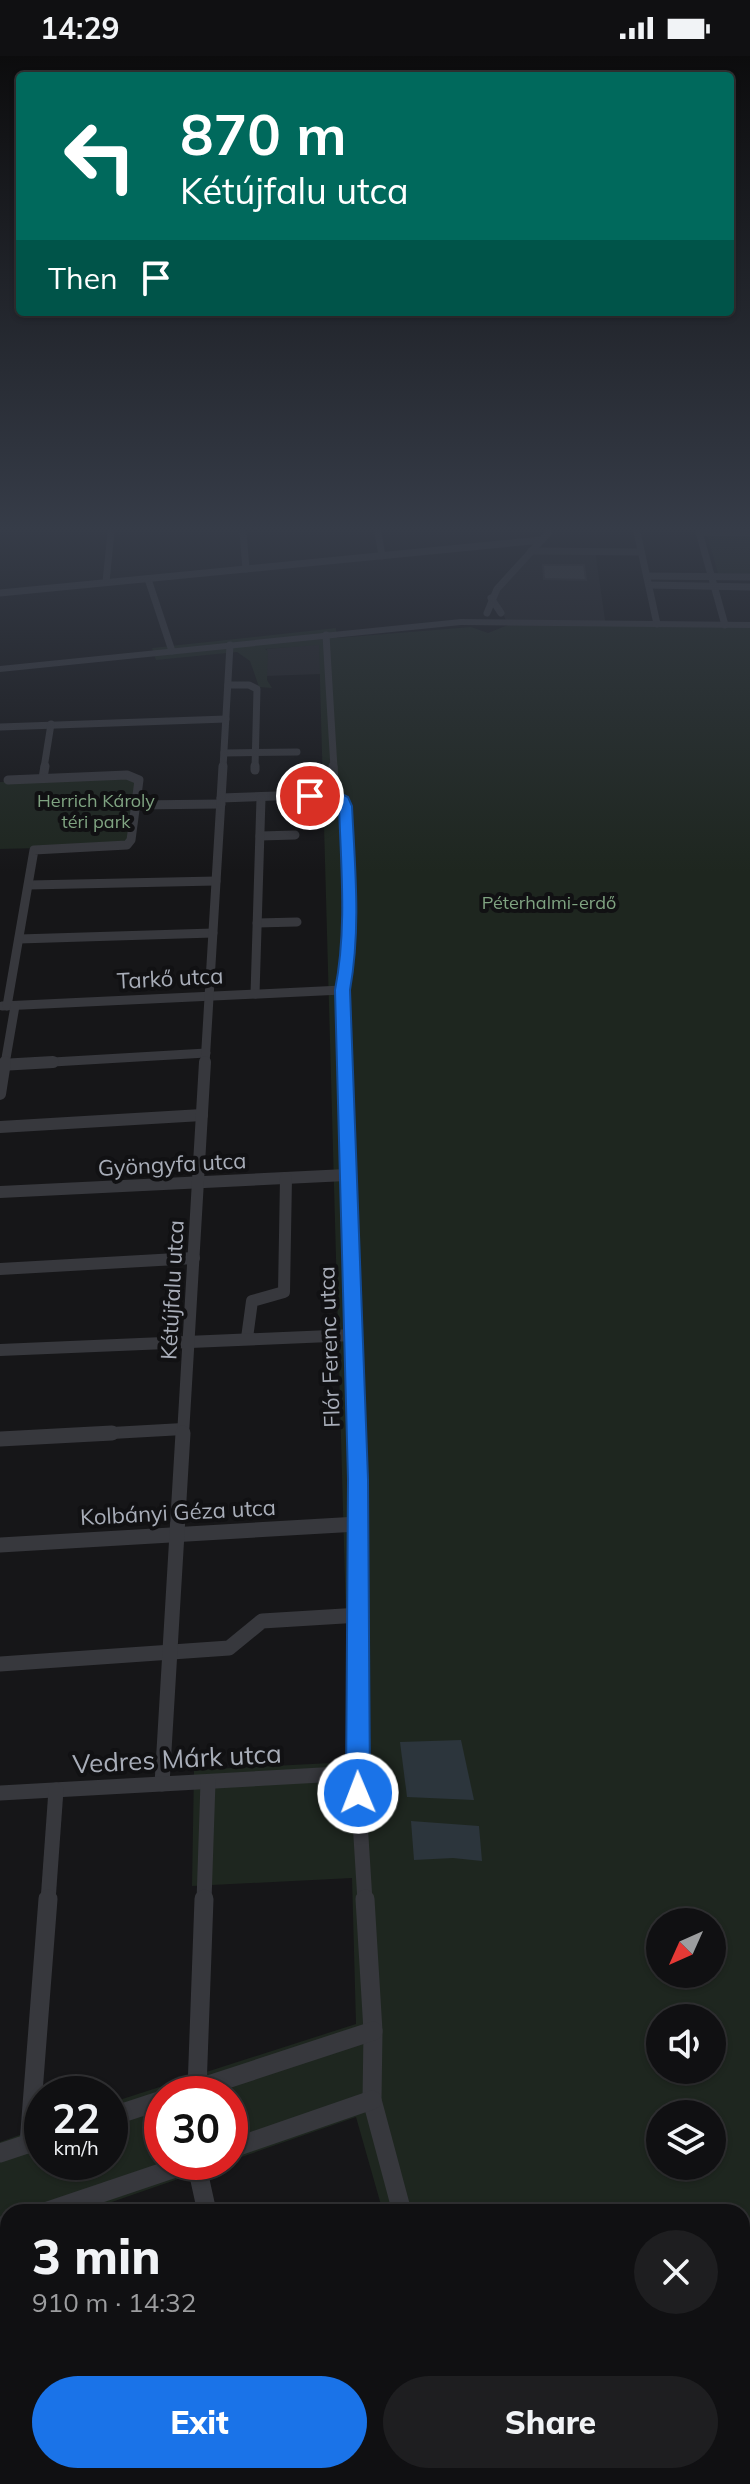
<!DOCTYPE html>
<meta charset="utf-8">
<style>
body{margin:0;font-family:Mulish,sans-serif;background:#1e1e20;color:#f1f3f6;height:100vh;display:flex;flex-direction:column;font-size:30px;white-space:nowrap}
*{box-sizing:border-box;margin:0}
p{font-size:26px;color:#9c9d9f}
.icon{flex:none;width:44px;height:44px;fill:none;stroke:currentColor;stroke-width:2;stroke-linecap:round;stroke-linejoin:round}
.map{position:relative;flex:1;overflow:hidden}
.panel{position:absolute;left:0px;top:2148px;width:750px;height:280px;display:flex;flex-direction:column;background:#101012;border-radius:24px 24px 0 0;box-shadow:0 2px 6px #0004,0 0 0 2px #303032}
.panel>*{flex:none}
.banner{position:absolute;left:16px;top:16px;width:718px;height:244px;border-radius:8px;box-shadow:0 2px 6px #0004,0 0 0 2px #303032;background:#00695c;color:#fff;overflow:hidden}
.needle{width:52px;rotate:225deg}
.tools{position:absolute;left:646px;top:1852px;display:grid;gap:16px}
.tools a{display:grid;place-items:center;width:80px;height:80px;border-radius:50%;background:#101012;box-shadow:0 2px 6px #0004,0 0 0 2px #303032;font-size:40px}
.speed{position:absolute;left:24px;top:2020px;display:flex;gap:16px;font-size:40px;font-weight:700;text-align:center}
.speed>*{display:grid;place-content:center;width:104px;height:104px;border-radius:50%;background:#101012;box-shadow:0 2px 6px #0004,0 0 0 2px #303032;line-height:1}
.speed small{font-size:20px;font-weight:400}
.speed .limit{border:12px solid #d22;background:#fff;color:#111}
.pin{position:absolute;display:grid;place-items:center;width:68px;height:68px;color:#fff;margin:-34px;border:4px solid #fff;border-radius:50%;box-shadow:0 2px 8px #0007}
.me{position:absolute;width:88px;margin:-44px;rotate:359deg;stroke-linejoin:round;filter:drop-shadow(0 0 6px #0008)}
.turn{display:flex;align-items:center;gap:28px;height:168px;padding:0 32px;font-size:36px}
.turn .icon{width:104px;height:104px;stroke-width:2.5}
.turn b{display:block;font-size:56px;line-height:68px}
.then{display:flex;align-items:center;height:76px;padding:0 32px;background:#0003;gap:16px;font-size:30px}
.round{display:grid;place-items:center;flex:none;width:84px;height:84px;border-radius:42px;background:#1e1e20}
.overview{display:flex;align-items:center;justify-content:space-between;height:136px;padding:0 32px}
h1{font-size:48px;font-weight:800;line-height:60px}
.button{display:flex;gap:16px;margin-top:auto;padding:16px 32px}
.button a{flex:1;height:92px;border-radius:48px;background:#1a73e8;color:#fff;font-size:32px;font-weight:800;line-height:92px;text-align:center}
.button a+a{background:#1e1e20;color:#f1f3f6}
.status{display:flex;justify-content:space-between;align-items:center;height:56px;padding:0 40px;background:#101012;direction:ltr}
.status svg{height:22px;fill:currentColor}
.map>svg:first-child{display:block}
.built{fill:#222225}
.green{fill:#1e261f;fill-rule:evenodd}
.water{fill:#2c353c}
.building{fill:#404145;stroke:#303034;stroke-width:2}
.lines{fill:none;stroke-linecap:round;stroke-linejoin:round}
.minor-far4{stroke:#37383d;stroke-width:7}
.minor-far3{stroke:#37383d;stroke-width:9}
.minor-far2{stroke:#37383d;stroke-width:12}
.minor-far1{stroke:#37383d;stroke-width:15}
.minor{stroke:#37383d;stroke-width:19}
.tertiary{fill:#37383d;fill-rule:evenodd}
.route{fill:#1a73e8;stroke:#114b97;stroke-width:2}
.labels{text-anchor:middle;stroke-width:8;stroke-linejoin:round;paint-order:stroke}
.far-park-label{font-size:18px;fill:#7fa381;stroke:#111113}
.street-label{font-size:22px;fill:#a8adb8;stroke:#111113}
.near-street-label{font-size:26px;fill:#a8adb8;stroke:#111113}
</style>
<div class="status"><b>14:29</b><svg viewBox="0 0 49 12"><path d="M0 12V9h3v3zM5 12V6h3v6zM10 12V3h3v9zM15 12V0h3v12zM26 1h20v11H26zM47 4h2v5h-2z"/></svg></div>
<div class="map">
<svg width="750" height="2428" viewBox="0 0 750 2428">
<rect width="100%" height="100%" fill="#161618"/>
<g class="built">
<polygon points="595,494 606,571 508,569 495,540 532,498"/>
<polygon points="319,588 321,618 266,620 267,593"/>
</g>
<g class="green">
<polygon points="707,479 750,479 750,518 718,517"/>
<path d="M508 569 750 571V2428H453L454 2420H742V2156H383L356 2061 230 2105V2038H162V2106H227L83 2156H8V2182L0 2185V2086L42 2071V2106H110V2047L356 1968 352 1822 192 1830 194 1714 350 1706 319 589 265 593 268 595 267 624 272 632 259 631 250 605 237 596 156 604 152 592 336 572 337 582 471 571 488 577ZM660 1866H712V1918H660ZM660 1962H712V2014H660ZM660 2058H712V2110H660Z"/>
<polygon points="125,720 135,725 127,784 117,790 0,793 0,726"/>
</g>
<g class="water">
<polygon points="461,1684 474,1744 407,1741 400,1686"/>
<polygon points="411,1765 479,1770 482,1805 453,1802 414,1804"/>
</g>
<polygon class="building" points="543,509 584,509 586,524 544,523"/>
<g class="lines">
<g class="minor-far4">
<polyline points="243,476 246,513"/>
<polyline points="378,476 382,500"/>
<polyline points="637,476 657,568"/>
<polyline points="699,476 725,569"/>
<polyline points="704,476 750,477"/>
<polyline points="531,495 641,496"/>
<polyline points="647,520 750,521"/>
<polyline points="148,523 172,595"/>
<polyline points="106,526 111,476"/>
<polyline points="649,529 750,531"/>
<polyline points="0,537 542,484"/>
<polyline points="491,542 501,557"/>
<polyline points="487,557 497,533 549,476"/>
<polyline points="326,579 334,712"/>
<polyline points="228,629 249,629 257,633 255,712"/>
<polyline points="0,671 226,663"/>
<polyline points="224,697 297,696"/>
<polyline points="44,712 51,668"/>
<polyline points="223,712 230,589"/>
</g>
<g class="minor-far3">
<polyline points="333,710 335,738"/>
<polyline points="255,714 255,710"/>
<polyline points="43,722 45,710"/>
<path d="M335 738 344 743C353 806 346 871 342 934 340 958 344 984 344 1008"/>
<polyline points="221,742 335,738"/>
<polyline points="136,749 221,748"/>
<polyline points="260,780 295,779"/>
<polyline points="29,829 216,825"/>
<polyline points="257,867 297,866"/>
<polyline points="19,883 213,877"/>
<polyline points="255,938 261,742"/>
<polyline points="2,950 342,934"/>
<polyline points="7,950 34,794 127,789 131,784 139,724 127,719 8,724"/>
<polyline points="5,1008 15,950"/>
<polyline points="19,1008 206,997"/>
<polyline points="205,1008 223,710"/>
</g>
<g class="minor-far2">
<polyline points="344,1006 357,1379"/>
<polyline points="0,1009 53,1006"/>
<polyline points="0,1038 5,1006"/>
<polyline points="0,1071 202,1059"/>
<polyline points="0,1136 346,1119"/>
<polyline points="0,1213 194,1202"/>
<polyline points="247,1282 252,1245 284,1236 286,1122"/>
<polyline points="0,1294 353,1279"/>
<polyline points="76,1379 183,1373"/>
<polyline points="183,1379 205,1006"/>
</g>
<g class="minor-far1">
<polyline points="356,1377 357,1717 365,1845"/>
<polyline points="0,1383 112,1377"/>
<polyline points="0,1489 358,1468"/>
<polyline points="0,1608 229,1592 262,1565 360,1559"/>
<polyline points="162,1728 183,1377"/>
<polyline points="0,1737 357,1717"/>
<polyline points="48,1845 56,1734"/>
<polyline points="204,1845 208,1726"/>
</g>
<g class="minor">
<polyline points="365,1843 373,1975 372,2044 402,2156"/>
<polyline points="197,2033 204,1843"/>
<polyline points="181,2038 373,1975"/>
<polyline points="110,2061 162,2044"/>
<polyline points="29,2088 48,1843"/>
<polyline points="230,2093 372,2044"/>
<polyline points="0,2097 42,2083"/>
<polyline points="196,2106 207,2156"/>
<polyline points="45,2156 193,2106"/>
<polyline points="0,2171 8,2168"/>
<polyline points="72,2420 73,2428"/>
<polyline points="262,2420 264,2428"/>
<polyline points="475,2420 476,2428"/>
</g>
<polygon class="tertiary" points="461,563 750,566 750,572 461,569 0,616 0,610"/>
</g>
<linearGradient id="sky" x2="0" y2="1"><stop stop-color="#0c0c0d"/><stop offset="0.58" stop-color="#363c48"/><stop offset="1" stop-color="#363c48" stop-opacity="0"/></linearGradient>
<rect width="750" height="816" fill="url(#sky)"/>
<path class="route" d="M335 735 348 741 352 750C355 812 361 873 350 934L368 1423 370 1737 367 1745 358 1748 350 1745 346 1737 348 1423 335 934C347 873 341 812 339 750L332 742 310 744 304 740Z"/>
<g class="labels">
<g class="far-park-label">
<text x="96" y="751">Herrich Károly<tspan x="96" dy="21">téri park</tspan></text>
<text x="549" y="853">Péterhalmi-erdő</text>
</g>
<g class="street-label">
<text transform="translate(170 922) rotate(-3)" y="8">Tarkő utca</text>
<text transform="translate(172 1108) rotate(-3)" y="8">Gyöngyfa utca</text>
<text transform="translate(172 1234) rotate(-87)" y="8">Kétújfalu utca</text>
<text transform="translate(329 1291) rotate(-92)" y="8">Flór Ferenc utca</text>
<text transform="translate(178 1456) rotate(-3)" y="8">Kolbányi Géza utca</text>
</g>
<g class="near-street-label">
<text transform="translate(177 1703) rotate(-3)" y="9">Vedres Márk utca</text>
</g>
</g>
</svg>
<div class="tools">
<a><svg class="needle" viewBox="-14 -14 28 28"><path d="M0-13l5 13h-10z" fill="#e53935"/><path d="M0 13l5-13h-10z" fill="#9c9d9f"/></svg></a>
<a><svg class="icon" aria-label="sound" viewBox="0 0 24 24"><path d="M4 9h4l5-4v14l-5-4H4zM17 9q2 3 0 6"/></svg></a>
<a><svg class="icon" aria-label="layers" viewBox="0 0 24 24"><path d="M12 4l9 5-9 5-9-5zM3 14l9 5 9-5"/></svg></a>
</div>
<div class="speed"><div>22<small>km/h</small></div><div class="limit">30</div></div>
<div class="pin" style="left:310px;top:740px;background:#d93025"><svg class="icon" aria-label="arrive" viewBox="0 0 24 24"><path d="M6 21V4h12l-3 4 3 4H6"/></svg></div>
<svg class="me" style="left:358px;top:1737px" viewBox="-20 -20 40 40"><circle r="17" fill="#1a73e8" stroke="#fff" stroke-width="3"/><path d="M0-11L8 9 0 5-8 9z" fill="#fff"/></svg>
<div class="banner">
<div class="turn"><svg class="icon" aria-label="left" viewBox="0 0 24 24"><path d="M17 20v-9H6M10 6l-5 5 5 5"/></svg><div><b>870 m</b>Kétújfalu utca</div></div>
<div class="then">Then<svg class="icon" aria-label="arrive" viewBox="0 0 24 24"><path d="M6 21V4h12l-3 4 3 4H6"/></svg></div>
</div>
<section class="panel">
<div class="overview"><div><h1>3 min</h1><p>910 m · 14:32</p></div><a class="round"><svg class="icon" aria-label="close" viewBox="0 0 24 24"><path d="M6 6l12 12M18 6L6 18"/></svg></a></div>
<div class="button"><a>Exit</a><a>Share</a></div>
</section>
</div>
